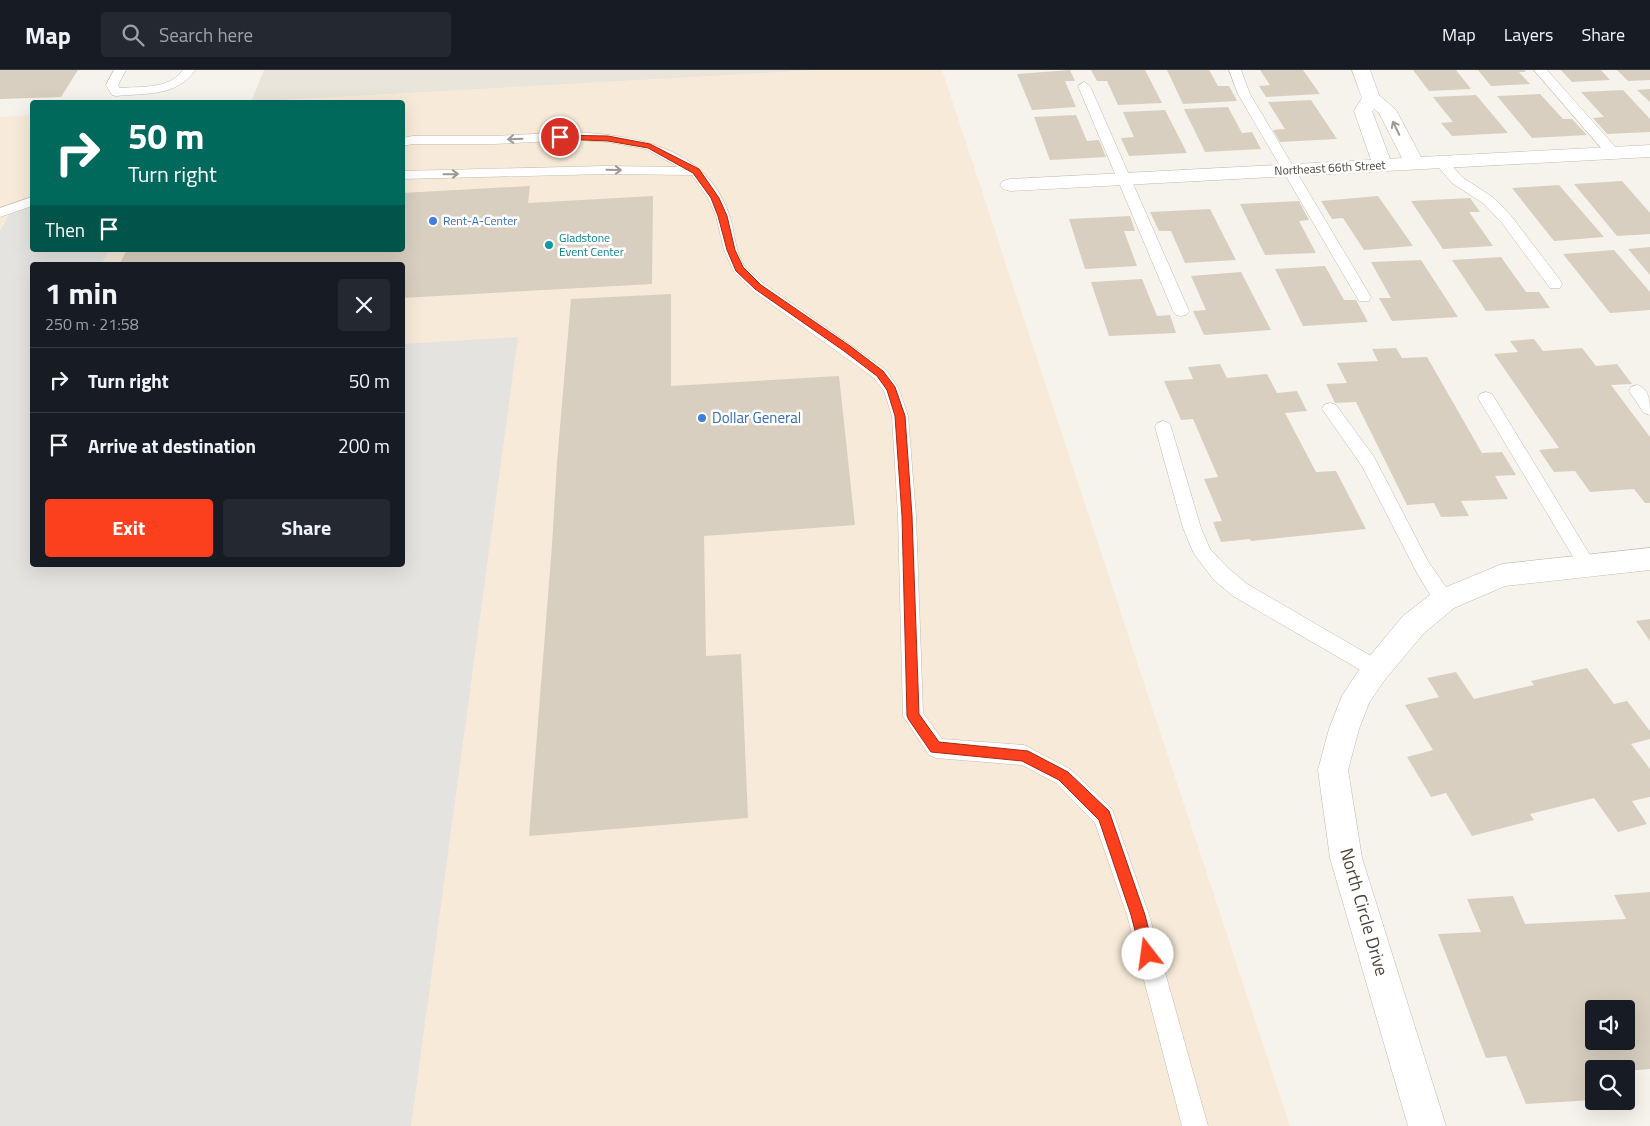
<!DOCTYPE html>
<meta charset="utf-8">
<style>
body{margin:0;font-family:"Titillium Web",sans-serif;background:#242831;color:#f1f3f6;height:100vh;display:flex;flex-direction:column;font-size:19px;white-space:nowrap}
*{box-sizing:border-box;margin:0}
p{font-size:16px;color:#9ea1a6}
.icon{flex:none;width:28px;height:28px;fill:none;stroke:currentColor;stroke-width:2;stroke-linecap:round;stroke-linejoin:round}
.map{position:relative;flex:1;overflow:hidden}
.drawer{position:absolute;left:30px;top:192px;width:375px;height:305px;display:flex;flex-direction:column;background:#171b24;border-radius:5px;box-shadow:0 5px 20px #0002}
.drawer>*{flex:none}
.banner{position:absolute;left:30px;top:30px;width:375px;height:152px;border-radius:5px;box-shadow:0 5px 20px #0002;background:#00695c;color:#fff;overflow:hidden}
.buttons{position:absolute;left:1585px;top:930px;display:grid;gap:10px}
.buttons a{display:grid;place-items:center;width:50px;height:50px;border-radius:5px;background:#171b24;box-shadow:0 5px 20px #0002;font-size:25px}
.pin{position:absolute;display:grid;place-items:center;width:42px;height:42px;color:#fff;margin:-21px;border:2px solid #fff;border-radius:50%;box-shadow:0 1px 5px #0007}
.me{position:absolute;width:55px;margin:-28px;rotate:345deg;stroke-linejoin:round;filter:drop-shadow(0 0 4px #0008)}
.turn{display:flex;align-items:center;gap:18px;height:105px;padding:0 15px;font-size:22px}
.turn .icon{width:65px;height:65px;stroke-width:2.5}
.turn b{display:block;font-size:35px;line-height:42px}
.then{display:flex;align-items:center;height:48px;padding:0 15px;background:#0003;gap:10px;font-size:19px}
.round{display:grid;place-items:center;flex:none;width:52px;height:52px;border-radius:5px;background:#242831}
.head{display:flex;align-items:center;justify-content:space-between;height:85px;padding:0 15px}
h1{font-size:30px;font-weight:700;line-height:38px}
.cta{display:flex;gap:10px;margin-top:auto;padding:10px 15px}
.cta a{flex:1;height:58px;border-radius:5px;background:#fc3f1d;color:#fff;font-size:20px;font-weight:700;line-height:58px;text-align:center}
.cta a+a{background:#242831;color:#f1f3f6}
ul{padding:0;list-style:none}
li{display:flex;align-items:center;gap:15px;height:65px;padding:0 15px;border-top:1px solid #363941}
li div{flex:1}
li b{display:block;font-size:19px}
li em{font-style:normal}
header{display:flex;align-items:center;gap:30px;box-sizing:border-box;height:70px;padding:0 25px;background:#171b24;border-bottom:1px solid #363941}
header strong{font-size:24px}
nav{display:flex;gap:28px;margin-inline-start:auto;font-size:18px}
.search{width:350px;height:45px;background:#242831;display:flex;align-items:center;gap:12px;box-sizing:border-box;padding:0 18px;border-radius:5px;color:#9ea1a6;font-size:19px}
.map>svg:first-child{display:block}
.residential{fill:#eae5da}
.commercial{fill:#f7ead8;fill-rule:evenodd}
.parking{fill:#e5e3e0}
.building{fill:#d8cfc1;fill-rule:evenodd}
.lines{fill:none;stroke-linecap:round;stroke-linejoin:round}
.service-casing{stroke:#c2bbae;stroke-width:1}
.minor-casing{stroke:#c2bbae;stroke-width:1}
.service{fill:#fff;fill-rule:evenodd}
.minor{fill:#fff;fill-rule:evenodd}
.oneway{stroke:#9c9892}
.route{fill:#fc3f1d;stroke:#a42913}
.shop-dot{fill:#3f7fe0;stroke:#fff;stroke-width:2}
.culture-dot{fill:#0f9aa8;stroke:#fff;stroke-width:2}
.labels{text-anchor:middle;stroke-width:5;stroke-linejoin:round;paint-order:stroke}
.far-street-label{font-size:12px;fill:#4b4439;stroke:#fff}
.far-shop-label{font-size:12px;fill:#366cbe;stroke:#fff;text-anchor:start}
.far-culture-label{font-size:12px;fill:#0d838f;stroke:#fff;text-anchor:start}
.shop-label{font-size:15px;fill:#366cbe;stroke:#fff;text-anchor:start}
.near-street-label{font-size:18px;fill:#4b4439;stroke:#fff}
</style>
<header>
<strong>Map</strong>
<div class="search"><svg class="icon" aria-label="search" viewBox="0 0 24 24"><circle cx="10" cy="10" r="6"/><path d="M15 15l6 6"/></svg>Search here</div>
<nav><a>Map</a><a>Layers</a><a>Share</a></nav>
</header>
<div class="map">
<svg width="1650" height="1056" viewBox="0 0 1650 1056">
<rect width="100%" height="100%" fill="#f6f3ec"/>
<polygon class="residential" points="264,0 822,0 251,32"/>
<path class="commercial" d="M822 0H942L1290 1056H0V47L32 45V180H402V32H251ZM32 195H402V495H32Z"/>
<polygon class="parking" points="32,131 32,180 109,180 101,195 32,195 32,495 402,495 403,274 518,267 411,1056 0,1056 0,161 16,132"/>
<g class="building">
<polygon points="0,0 78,0 61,27 0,29"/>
<polygon points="1070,0 1075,11 1065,11 1076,37 1032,40 1017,4"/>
<polygon points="1091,0 1145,0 1162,33 1118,35 1107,11 1097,11"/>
<polygon points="1167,0 1209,0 1218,16 1229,16 1237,31 1183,34"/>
<polygon points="1260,0 1303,0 1320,24 1266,27 1259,16 1270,15"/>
<polygon points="1413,0 1456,0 1471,19 1429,21"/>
<polygon points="1478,0 1524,0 1526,2 1519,2 1530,14 1491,16"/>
<polygon points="1561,0 1601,0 1610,10 1572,12"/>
<polygon points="1617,0 1650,0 1650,10 1628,11"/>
<polygon points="1650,19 1650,32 1637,20"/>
<polygon points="1623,20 1650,49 1650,62 1607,64 1593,48 1604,47 1581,22"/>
<polygon points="1540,24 1563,49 1572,49 1587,65 1532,68 1497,26"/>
<polygon points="1476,25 1508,63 1452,66 1441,53 1453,52 1433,27"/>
<polygon points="1311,30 1337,69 1280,72 1273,60 1285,59 1268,32"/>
<polygon points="1228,37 1242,63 1252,62 1261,79 1205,82 1184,39"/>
<polygon points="1165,40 1187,83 1129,86 1121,68 1134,67 1123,42"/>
<polygon points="1076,45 1087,71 1099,70 1106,87 1050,90 1034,47"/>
<polygon points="1622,111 1650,143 1650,164 1617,166 1574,114"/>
<polygon points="1559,115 1604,167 1554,171 1512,118"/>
<polygon points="530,116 528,133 653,126 652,214 402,228 402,195 119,195 127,180 402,180 402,123"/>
<polygon points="1378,126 1413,176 1364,180 1343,148 1332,149 1321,131"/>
<polygon points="1470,128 1480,142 1469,142 1493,176 1443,179 1411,131"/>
<polygon points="1299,131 1309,150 1299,151 1316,183 1265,185 1240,134"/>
<polygon points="1210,139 1236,190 1185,193 1171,161 1159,161 1150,142"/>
<polygon points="1130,146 1135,161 1124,161 1137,196 1085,199 1069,149"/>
<polygon points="1650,177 1650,205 1628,179"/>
<polygon points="1614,180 1650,222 1650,240 1610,243 1563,184"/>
<polygon points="1501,187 1526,222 1539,222 1550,238 1486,241 1452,190"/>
<polygon points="1421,190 1458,247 1392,251 1379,228 1391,228 1371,192"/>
<polygon points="1325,196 1344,230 1356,230 1368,252 1303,256 1275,199"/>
<polygon points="1241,202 1271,260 1204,265 1193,241 1206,240 1191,206"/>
<polygon points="1142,209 1157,246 1170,245 1176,263 1109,266 1091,212"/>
<polygon points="671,224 671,316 839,306 855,455 704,466 706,586 741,584 748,748 529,766 552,475 557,392 571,229"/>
<polygon points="1534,269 1543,281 1582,278 1596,296 1617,294 1632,314 1611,315 1650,367 1650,433 1645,433 1634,419 1590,422 1575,401 1554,402 1539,380 1559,378 1494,284 1518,282 1510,271"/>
<polygon points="1396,278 1402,288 1427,287 1482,383 1502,382 1516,405 1495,406 1508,429 1461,431 1469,446 1441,447 1434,433 1407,435 1356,332 1335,333 1326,314 1347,313 1337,293 1378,291 1372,279"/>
<polygon points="1220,294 1227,308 1267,304 1277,323 1297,321 1307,341 1285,343 1316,402 1336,401 1366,459 1251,471 1250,469 1221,472 1213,452 1222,451 1204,409 1218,407 1193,349 1181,350 1164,311 1193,309 1188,297"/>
<polygon points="1650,549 1650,571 1636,551"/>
<polygon points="1587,598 1614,634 1627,631 1650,661 1650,669 1631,674 1650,699 1650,727 1632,731 1647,754 1618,762 1594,728 1530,744 1534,750 1472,766 1446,723 1431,727 1407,687 1433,680 1405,635 1439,627 1427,608 1456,602 1474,629 1534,615 1531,611"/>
<path d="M1650 822V999L1626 1001V999H1594V1030L1526 1034 1506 986 1486 988 1438 864 1481 862 1467 829 1513 826 1525 854 1626 849 1614 825ZM1594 939H1626V971H1594Z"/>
</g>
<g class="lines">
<defs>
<g id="service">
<path d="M114 0H126L118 15 120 18C141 16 168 20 183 0H195C177 27 145 23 116 26L112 25 106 15Z"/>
<polygon points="1229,0 1241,0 1250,24 1371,227 1369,231 1359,231 1238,24"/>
<polygon points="1534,0 1547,0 1618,80 1620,83 1618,86 1608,86"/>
<polygon points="1084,12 1090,16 1189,241 1186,245 1181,246 1176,245 1173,241 1078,16"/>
<path d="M576 62C639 66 708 78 730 147 735 163 735 184 746 198 751 203 758 208 763 213L886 300 899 319 908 346 916 446 923 643 942 669 1024 675 1070 699 1112 739 1149 845 1208 1056H1182L1127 845 1095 753 1056 713 1022 695 936 688 929 685 903 646 898 446 892 346 884 321 874 308 753 221 734 202 724 180 716 146 708 128 692 105 605 104 402 109V101L605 96 678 97 646 79 608 72 576 70 493 74H413L402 76V68L413 66H493Z"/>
<polygon points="1441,88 1446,89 1462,107 1494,128 1512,147 1560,210 1562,214 1560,218 1550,218 1502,153 1484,134 1452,113 1434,92"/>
<polygon points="32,127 32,136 0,147 0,138"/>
<path d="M1637 315C1650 319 1650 333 1650 345L1644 343 1629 321 1631 317Z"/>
<polygon points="1486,322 1492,324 1593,490 1596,495 1593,500 1587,503 1581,500 1478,328 1480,324"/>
<polygon points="1330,333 1336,335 1374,387 1429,493 1451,524 1453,530 1451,536 1444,538 1437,536 1417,503 1362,396 1322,339 1324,335"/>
<polygon points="1163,351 1169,353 1171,357 1201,458 1210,479 1228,498 1247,514 1383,593 1386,599 1383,605 1376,608 1369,605 1233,526 1214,510 1194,484 1183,458 1155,357 1157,353"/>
</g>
<g id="minor">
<path d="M1352 0H1370L1379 25 1396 40 1421 87 1650 75V87L1010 121 1003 119 1000 115 1003 111 1010 109 1371 90 1354 41 1362 28ZM1374 39 1379 43 1402 88 1390 89 1372 41Z"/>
<polygon points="1650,478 1650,500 1505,516 1454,538 1423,564 1383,612 1369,633 1359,659 1348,700 1362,788 1446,1056 1408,1056 1330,788 1318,700 1329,659 1342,626 1363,594 1403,546 1434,522 1502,494"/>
</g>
</defs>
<use href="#service" class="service-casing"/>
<use href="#minor" class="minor-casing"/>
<use href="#service" class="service"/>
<use href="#minor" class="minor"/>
</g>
<defs><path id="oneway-shaft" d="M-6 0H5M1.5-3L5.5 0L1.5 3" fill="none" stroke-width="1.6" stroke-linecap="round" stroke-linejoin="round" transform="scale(1.25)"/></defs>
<g class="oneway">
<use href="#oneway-shaft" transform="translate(1396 58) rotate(-116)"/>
<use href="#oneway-shaft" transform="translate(515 69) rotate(178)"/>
<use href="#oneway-shaft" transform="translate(614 100) rotate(1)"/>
<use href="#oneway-shaft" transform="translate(451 104) rotate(-1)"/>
</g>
<polygon class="route" points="557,65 608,66 650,74 699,99 719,128 727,146 735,180 743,197 761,215 850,276 883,301 895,317 905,346 912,446 919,644 939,672 1028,681 1068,702 1109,741 1145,845 1155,884 1153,889 1148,891 1143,889 1141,884 1131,845 1099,750 1059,710 1022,691 931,682 909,650 907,646 902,446 895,346 887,320 877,306 844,281 755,219 736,201 727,180 718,146 711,128 693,103 648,78 608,71 560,69 556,67"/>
<g class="shop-dot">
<circle cx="433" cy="151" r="5"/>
<circle cx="702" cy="348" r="5"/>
</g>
<circle class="culture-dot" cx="549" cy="175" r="5"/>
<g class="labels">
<g class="far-street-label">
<text transform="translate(1330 98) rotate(-3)" y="4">Northeast 66th Street</text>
</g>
<g class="far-shop-label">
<text x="443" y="155">Rent-A-Center</text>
</g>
<g class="far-culture-label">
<text x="559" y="172">Gladstone<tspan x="559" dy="14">Event Center</tspan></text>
</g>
<g class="shop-label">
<text x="712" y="353">Dollar General</text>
</g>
<g class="near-street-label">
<text transform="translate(1364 842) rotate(74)" y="6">North Circle Drive</text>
</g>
</g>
</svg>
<div class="buttons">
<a><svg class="icon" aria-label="sound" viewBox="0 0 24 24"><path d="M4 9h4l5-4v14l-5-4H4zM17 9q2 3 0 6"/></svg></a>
<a><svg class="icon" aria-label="search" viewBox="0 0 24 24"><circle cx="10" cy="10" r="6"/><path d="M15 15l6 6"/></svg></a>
</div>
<div class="pin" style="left:560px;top:67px;background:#d93025"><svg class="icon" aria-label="arrive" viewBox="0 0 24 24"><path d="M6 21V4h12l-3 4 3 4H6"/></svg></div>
<svg class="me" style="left:1148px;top:884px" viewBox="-20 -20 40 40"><circle r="19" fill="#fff"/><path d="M0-13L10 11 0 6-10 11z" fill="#fc3f1d"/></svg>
<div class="banner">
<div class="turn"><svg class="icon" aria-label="right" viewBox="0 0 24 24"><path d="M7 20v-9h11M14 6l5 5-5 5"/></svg><div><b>50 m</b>Turn right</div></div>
<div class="then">Then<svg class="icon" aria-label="arrive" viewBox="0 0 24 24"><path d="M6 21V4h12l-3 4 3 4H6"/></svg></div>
</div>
<section class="drawer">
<div class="head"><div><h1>1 min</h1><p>250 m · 21:58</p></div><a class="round"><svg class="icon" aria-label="close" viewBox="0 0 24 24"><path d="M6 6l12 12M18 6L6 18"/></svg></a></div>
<ul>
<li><svg class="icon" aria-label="right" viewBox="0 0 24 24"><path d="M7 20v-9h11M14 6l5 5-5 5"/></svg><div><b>Turn right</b></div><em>50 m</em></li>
<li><svg class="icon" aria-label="arrive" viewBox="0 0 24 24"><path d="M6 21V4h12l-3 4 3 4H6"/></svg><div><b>Arrive at destination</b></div><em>200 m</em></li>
</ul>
<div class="cta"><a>Exit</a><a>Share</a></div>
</section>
</div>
